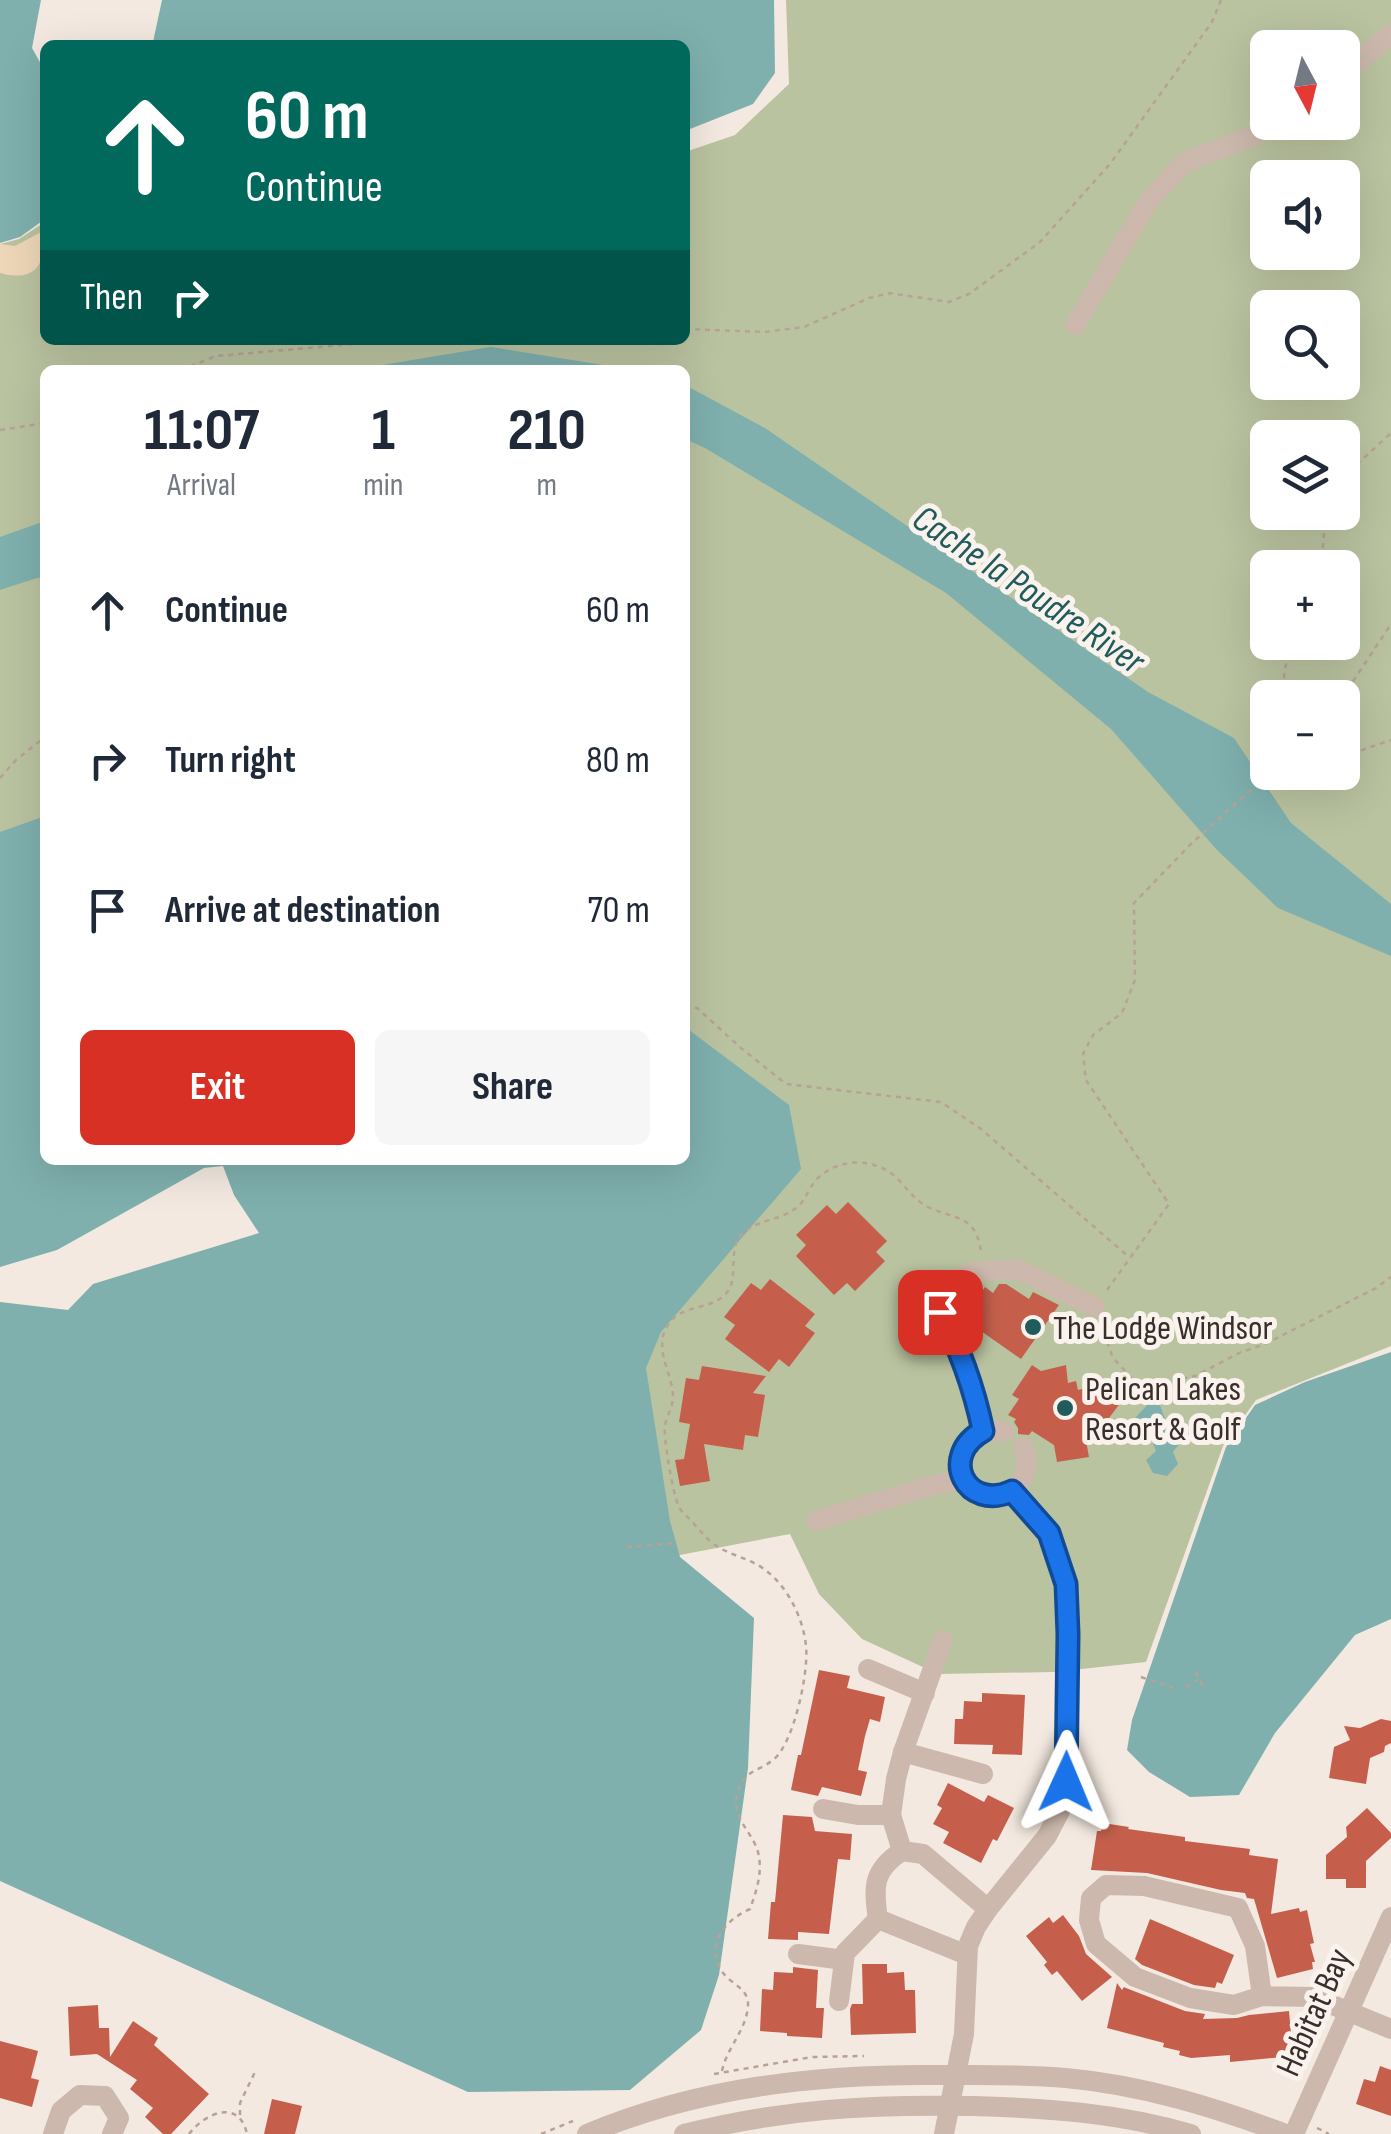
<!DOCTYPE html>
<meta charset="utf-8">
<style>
body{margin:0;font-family:"Sofia Sans Condensed",sans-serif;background:#f6f6f7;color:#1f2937;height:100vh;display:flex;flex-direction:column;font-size:38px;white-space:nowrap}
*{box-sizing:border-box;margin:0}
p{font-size:32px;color:#747a83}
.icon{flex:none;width:55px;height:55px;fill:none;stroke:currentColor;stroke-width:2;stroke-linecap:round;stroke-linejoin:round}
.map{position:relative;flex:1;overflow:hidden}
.sheet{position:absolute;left:40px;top:365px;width:650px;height:800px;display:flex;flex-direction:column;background:#fff;border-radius:15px;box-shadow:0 10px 40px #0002}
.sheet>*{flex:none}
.guide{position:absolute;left:40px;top:40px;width:650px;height:305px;border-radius:15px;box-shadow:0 10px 40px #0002;background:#00695c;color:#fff;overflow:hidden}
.needle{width:65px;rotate:173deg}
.fabs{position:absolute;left:1250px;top:30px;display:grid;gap:20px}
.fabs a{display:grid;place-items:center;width:110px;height:110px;border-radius:15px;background:#fff;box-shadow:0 10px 40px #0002;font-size:50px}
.pin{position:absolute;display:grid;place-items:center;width:85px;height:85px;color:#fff;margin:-42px;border-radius:20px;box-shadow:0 5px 15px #0006}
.me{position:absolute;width:110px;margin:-55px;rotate:1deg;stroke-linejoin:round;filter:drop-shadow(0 0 8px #0008)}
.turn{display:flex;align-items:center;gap:35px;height:210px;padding:0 40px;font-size:45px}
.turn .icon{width:130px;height:130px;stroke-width:2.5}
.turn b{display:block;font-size:70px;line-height:85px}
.then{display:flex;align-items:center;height:95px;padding:0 40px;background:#0003;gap:20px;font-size:38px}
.eta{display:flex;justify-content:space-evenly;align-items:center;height:170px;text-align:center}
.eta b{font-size:60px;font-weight:700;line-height:70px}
.primary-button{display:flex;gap:20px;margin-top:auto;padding:20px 40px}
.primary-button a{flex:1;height:115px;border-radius:15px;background:#d93025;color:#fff;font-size:40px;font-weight:700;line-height:115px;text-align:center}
.primary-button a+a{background:#f6f6f7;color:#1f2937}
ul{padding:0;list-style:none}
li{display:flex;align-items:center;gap:30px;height:150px;padding:0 40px}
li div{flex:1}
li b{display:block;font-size:38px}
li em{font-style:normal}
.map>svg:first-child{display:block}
.green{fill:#bac3a0;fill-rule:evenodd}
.sand{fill:#eed7b8}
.water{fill:#7fb0ae}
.building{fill:#c55f4c}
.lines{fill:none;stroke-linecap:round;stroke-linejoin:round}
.path{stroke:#b8a296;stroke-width:2.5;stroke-dasharray:5 5;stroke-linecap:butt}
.minor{stroke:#ccb8ac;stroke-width:20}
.route-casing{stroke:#114b97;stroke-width:25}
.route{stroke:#1a73e8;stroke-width:18}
.poi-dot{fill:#205c5b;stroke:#faf3ed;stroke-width:4}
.labels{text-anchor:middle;stroke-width:10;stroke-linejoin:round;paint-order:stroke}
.poi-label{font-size:35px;fill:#3a2e2b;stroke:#faf3ed;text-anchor:start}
.street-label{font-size:35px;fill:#3a2e2b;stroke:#faf3ed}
.water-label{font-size:38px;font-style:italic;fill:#205c5b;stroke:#faf3ed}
</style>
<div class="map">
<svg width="1391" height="2134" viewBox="0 0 1391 2134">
<rect width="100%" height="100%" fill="#f3e9e0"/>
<path class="green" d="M786 0H1391V1346L1256 1400 1223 1446 1146 1662 1054 1672 938 1674 862 1639 819 1594 790 1534 643 1562 636 1318 739 1129 685 1094V370H45V866L0 878V244L19 239 45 222V340H685V152L735 135 789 84ZM1268 48H1342V122H1268ZM1268 178H1342V252H1268ZM1268 308H1342V382H1268ZM1268 438H1342V512H1268ZM1268 568H1342V642H1268ZM1268 698H1342V772H1268Z"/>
<path class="sand" d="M45 230C45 263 38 283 0 273V244L15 246Z"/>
<g class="water">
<polygon points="0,0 41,0 32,48 45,71 45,219 20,237 0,243"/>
<polygon points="162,0 774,0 775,73 753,104 685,131 685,45 150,45 153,42"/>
<polygon points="491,347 634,370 373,370 376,366"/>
<polygon points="685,385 765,428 1148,692 1234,738 1291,823 1391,904 1391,956 1278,908 1216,849 1111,729 946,593 705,448 685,439"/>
<polygon points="45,521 45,578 37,578 0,590 0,537"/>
<polygon points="45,816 45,1160 685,1160 685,1027 789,1105 801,1169 661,1332 646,1368 670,1521 680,1557 754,1618 748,1768 719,1975 701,2030 630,2090 468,2092 0,1881 0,1302 68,1310 93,1284 259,1233 234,1195 223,1166 204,1168 57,1250 0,1267 0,832"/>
<polygon points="1391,1352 1391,1619 1355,1635 1275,1733 1239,1795 1190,1797 1149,1772 1127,1750 1132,1720 1226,1447 1255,1405 1305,1382"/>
<polygon points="1151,1401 1159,1402 1165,1419 1178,1423 1183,1439 1173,1452 1178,1464 1167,1476 1153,1473 1146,1460 1156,1451 1148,1431 1139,1430 1135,1418"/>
</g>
<g class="building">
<polygon points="848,1202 887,1241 876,1252 885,1261 855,1291 847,1283 834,1295 796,1256 806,1245 796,1235 827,1205 836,1214"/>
<polygon points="770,1279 815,1314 805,1326 815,1333 789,1367 779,1359 769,1372 725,1339 735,1325 724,1317 751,1283 761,1290"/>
<polygon points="999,1284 1006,1284 1029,1299 1033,1292 1059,1305 1021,1359 971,1324 980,1312 972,1306 985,1287 993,1293"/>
<polygon points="1032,1365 1041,1371 1066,1365 1068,1383 1076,1381 1078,1390 1094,1386 1121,1402 1103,1426 1084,1430 1089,1457 1057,1462 1054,1445 1032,1431 1029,1435 1018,1434 1018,1428 1014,1422 1016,1419 1008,1415 1019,1399 1012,1395"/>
<polygon points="702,1366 766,1376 753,1393 765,1395 758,1437 745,1435 743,1450 704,1444 710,1481 680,1486 675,1460 684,1459 690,1424 679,1422 686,1378 699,1380"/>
<polygon points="819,1670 850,1676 847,1688 885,1697 880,1722 870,1719 865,1736 858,1770 867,1772 861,1796 822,1787 818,1796 791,1790 798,1755 801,1755"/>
<polygon points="982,1693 1025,1695 1022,1755 992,1754 993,1745 954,1744 955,1719 963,1719 964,1701 982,1702"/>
<polygon points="1381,1719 1391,1721 1391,1743 1385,1746 1384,1752 1370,1758 1366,1784 1329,1778 1334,1747 1350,1740 1344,1726 1360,1728"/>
<polygon points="948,1783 984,1802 988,1795 1014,1808 997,1841 993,1839 981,1863 943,1843 949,1832 933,1824 942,1808 937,1805"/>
<polygon points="1367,1808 1391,1833 1391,1838 1366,1861 1366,1888 1346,1888 1346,1879 1326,1879 1326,1855 1347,1837 1346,1827"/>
<polygon points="783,1815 812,1817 815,1831 852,1834 850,1860 838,1859 829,1934 798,1932 798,1940 768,1939 771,1902 775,1902"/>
<polygon points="1103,1823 1129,1827 1128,1829 1185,1837 1185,1841 1250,1849 1249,1855 1278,1859 1271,1914 1299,1908 1300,1912 1307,1910 1314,1943 1310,1944 1315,1962 1312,1962 1313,1969 1277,1978 1254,1899 1247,1898 1245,1893 1221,1890 1147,1873 1091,1870 1097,1831 1101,1831"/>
<polygon points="1063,1915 1079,1936 1086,1954 1112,1977 1082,2001 1057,1971 1052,1975 1044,1965 1047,1962 1026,1936 1049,1917 1053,1923"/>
<polygon points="1150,1919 1234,1955 1222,1984 1217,1982 1215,1988 1194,1985 1142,1965 1135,1959"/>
<polygon points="862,1964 887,1964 887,1973 904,1972 905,1990 915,1990 916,2033 851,2035 850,2009 852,2004 863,2004"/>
<polygon points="793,1967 818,1970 816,2008 824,2008 822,2038 787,2036 787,2033 760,2031 762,1989 773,1990 774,1972 793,1973"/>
<polygon points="1117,1983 1122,1990 1124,1987 1126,1988 1185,2011 1205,2014 1203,2019 1237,2018 1249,2015 1289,2011 1293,2056 1230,2062 1230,2055 1191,2058 1179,2055 1180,2051 1163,2047 1164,2043 1107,2028"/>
<polygon points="98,2005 99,2028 109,2028 110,2057 133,2021 158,2038 154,2045 209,2094 171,2134 163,2134 145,2117 153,2108 130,2089 137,2080 97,2054 70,2056 68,2007"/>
<polygon points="0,2041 38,2051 31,2078 39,2080 32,2107 0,2098"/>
<polygon points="1380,2066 1391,2070 1391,2116 1356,2104 1364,2079 1375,2082"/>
<polygon points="272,2099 302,2106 295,2134 264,2134"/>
</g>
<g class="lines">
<g class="path">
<polyline points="685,329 765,332 804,327 869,298 890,293 949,302 969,294 1040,242 1110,164 1212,22 1221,0"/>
<polyline points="181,370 216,356 399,340"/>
<polyline points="0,430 45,423"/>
<polyline points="1342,478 1391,433"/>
<polyline points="1321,568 1325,521 1329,512"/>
<polyline points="1281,698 1289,642"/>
<polyline points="1342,698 1391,624"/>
<polyline points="1342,757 1391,740"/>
<polyline points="0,778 16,760 45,737"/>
<polyline points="685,1006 697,1008 741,1048 786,1084 941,1102 981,1129 1129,1257"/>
<polyline points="1107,1290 1169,1204 1086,1080 1083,1054 1093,1035 1122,1013 1135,980 1134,903 1190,845 1270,772"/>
<polyline points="1100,1323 1113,1358 1140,1387 1195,1376 1241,1352 1263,1345 1376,1288 1391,1277"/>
<polyline points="627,1547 676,1543"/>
<polyline points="1196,1672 1203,1687"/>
<polyline points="1141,1677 1173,1688"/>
<polyline points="1186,1687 1197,1680"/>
<path d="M722 2071C727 2047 746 2031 748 2006 749 1987 730 1985 721 1970 705 1942 726 1920 750 1909 756 1892 762 1875 759 1857 756 1834 731 1820 737 1795 743 1770 756 1773 773 1760 794 1744 809 1671 806 1646 803 1615 784 1579 756 1564 743 1557 728 1554 715 1545 706 1539 701 1531 694 1524 689 1518 682 1513 679 1507 673 1495 663 1437 665 1425 667 1415 673 1407 673 1396 672 1371 652 1348 669 1323 684 1303 714 1311 728 1291 739 1275 727 1249 742 1234 759 1217 786 1222 802 1202 808 1194 811 1184 819 1177 840 1158 873 1158 895 1176 906 1187 914 1200 928 1207 955 1220 976 1214 981 1252"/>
<polyline points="714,2074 812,2057 864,2056"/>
<polyline points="240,2115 240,2103 256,2070"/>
<polyline points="1317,2128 1329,2134"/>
<path d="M189 2134C205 2113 239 2098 247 2134"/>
<polyline points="541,2134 573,2121"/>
</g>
<g class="minor">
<polyline points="1342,75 1391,34"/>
<polyline points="1075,325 1149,200 1185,162 1266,131 1280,122"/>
<path d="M983 1431C971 1376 954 1339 927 1289L974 1272 1017 1269 1095 1307"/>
<path d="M1005 1432C991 1429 978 1430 968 1441 961 1450 958 1460 961 1471 971 1515 1041 1498 1023 1447"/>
<polyline points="816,1521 923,1488 963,1478"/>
<polyline points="868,1669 925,1693"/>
<polyline points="903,1752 983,1774"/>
<polyline points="823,1809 858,1815 891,1815"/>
<polyline points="902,1851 891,1815 896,1779 903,1752 943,1640"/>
<polyline points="798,1954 844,1960"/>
<path d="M967 1955 878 1919C873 1886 873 1870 902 1851L923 1854 988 1909"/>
<polyline points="1262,1996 1234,2005 1190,1998 1135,1977 1096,1944 1089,1920 1091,1898 1106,1885 1144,1886 1238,1908 1255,1946 1262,1996 1313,1997 1391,2029"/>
<polyline points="839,2001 845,1953 878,1919"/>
<polyline points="53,2134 61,2111 80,2095 105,2096 119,2118 112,2134"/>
<path d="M587 2134C699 2087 817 2074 937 2075 980 2075 1023 2074 1066 2078 1142 2085 1214 2107 1286 2134"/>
<path d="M684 2134C782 2109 871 2104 972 2106 1047 2108 1119 2113 1191 2134"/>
<polyline points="944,2134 964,2034 968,1946 976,1927 988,1909 1047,1836 1060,1811 1067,1782 1069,1633 1066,1584 1049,1533 1012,1491"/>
<polyline points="1294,2134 1391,1917"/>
</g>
</g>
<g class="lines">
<defs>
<path id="route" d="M940 1312C961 1350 974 1389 983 1431 938 1456 966 1512 1012 1491L1049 1533 1066 1584 1068 1634 1066 1782"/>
</defs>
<use href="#route" class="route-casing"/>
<use href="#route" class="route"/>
</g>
<g class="poi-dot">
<circle cx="1033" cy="1327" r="10"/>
<circle cx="1065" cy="1408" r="10"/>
</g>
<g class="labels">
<g class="poi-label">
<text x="1053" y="1339">The Lodge Windsor</text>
<text x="1085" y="1400">Pelican Lakes<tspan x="1085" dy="40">Resort &amp; Golf</tspan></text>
</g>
<g class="street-label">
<text transform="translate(1313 2012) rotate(-66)" y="12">Habitat Bay</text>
</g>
<g class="water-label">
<text transform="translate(1029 589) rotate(34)" y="13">Cache la Poudre River</text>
</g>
</g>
</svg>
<div class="fabs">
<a><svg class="needle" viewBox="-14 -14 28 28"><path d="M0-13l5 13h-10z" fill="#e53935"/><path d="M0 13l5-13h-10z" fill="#747a83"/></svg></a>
<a><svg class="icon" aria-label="sound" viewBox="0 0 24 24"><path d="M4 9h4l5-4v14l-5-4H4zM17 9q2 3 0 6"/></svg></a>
<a><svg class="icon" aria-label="search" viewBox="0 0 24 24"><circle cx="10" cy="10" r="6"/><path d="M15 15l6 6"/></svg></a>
<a><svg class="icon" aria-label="layers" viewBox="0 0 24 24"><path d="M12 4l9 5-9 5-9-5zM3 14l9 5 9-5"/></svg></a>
<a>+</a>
<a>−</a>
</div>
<div class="pin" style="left:940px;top:1312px;background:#d93025"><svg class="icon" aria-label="arrive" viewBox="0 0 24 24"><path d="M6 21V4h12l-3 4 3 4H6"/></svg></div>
<svg class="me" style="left:1066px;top:1782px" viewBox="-20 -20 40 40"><path d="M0-17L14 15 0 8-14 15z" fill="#1a73e8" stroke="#fff" stroke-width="4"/></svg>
<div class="guide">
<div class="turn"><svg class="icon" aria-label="ahead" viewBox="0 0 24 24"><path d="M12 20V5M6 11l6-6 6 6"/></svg><div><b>60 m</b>Continue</div></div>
<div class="then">Then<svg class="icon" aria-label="right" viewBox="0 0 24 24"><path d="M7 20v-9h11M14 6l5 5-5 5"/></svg></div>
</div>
<section class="sheet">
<div class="eta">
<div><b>11:07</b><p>Arrival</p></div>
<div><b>1</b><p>min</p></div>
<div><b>210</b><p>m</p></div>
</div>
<ul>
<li><svg class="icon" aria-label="ahead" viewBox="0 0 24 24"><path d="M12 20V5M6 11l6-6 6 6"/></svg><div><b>Continue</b></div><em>60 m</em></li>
<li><svg class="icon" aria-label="right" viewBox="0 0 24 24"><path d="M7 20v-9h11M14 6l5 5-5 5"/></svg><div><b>Turn right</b></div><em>80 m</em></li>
<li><svg class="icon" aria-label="arrive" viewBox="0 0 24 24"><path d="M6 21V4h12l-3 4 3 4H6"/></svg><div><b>Arrive at destination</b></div><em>70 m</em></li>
</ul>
<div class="primary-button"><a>Exit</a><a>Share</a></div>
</section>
</div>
